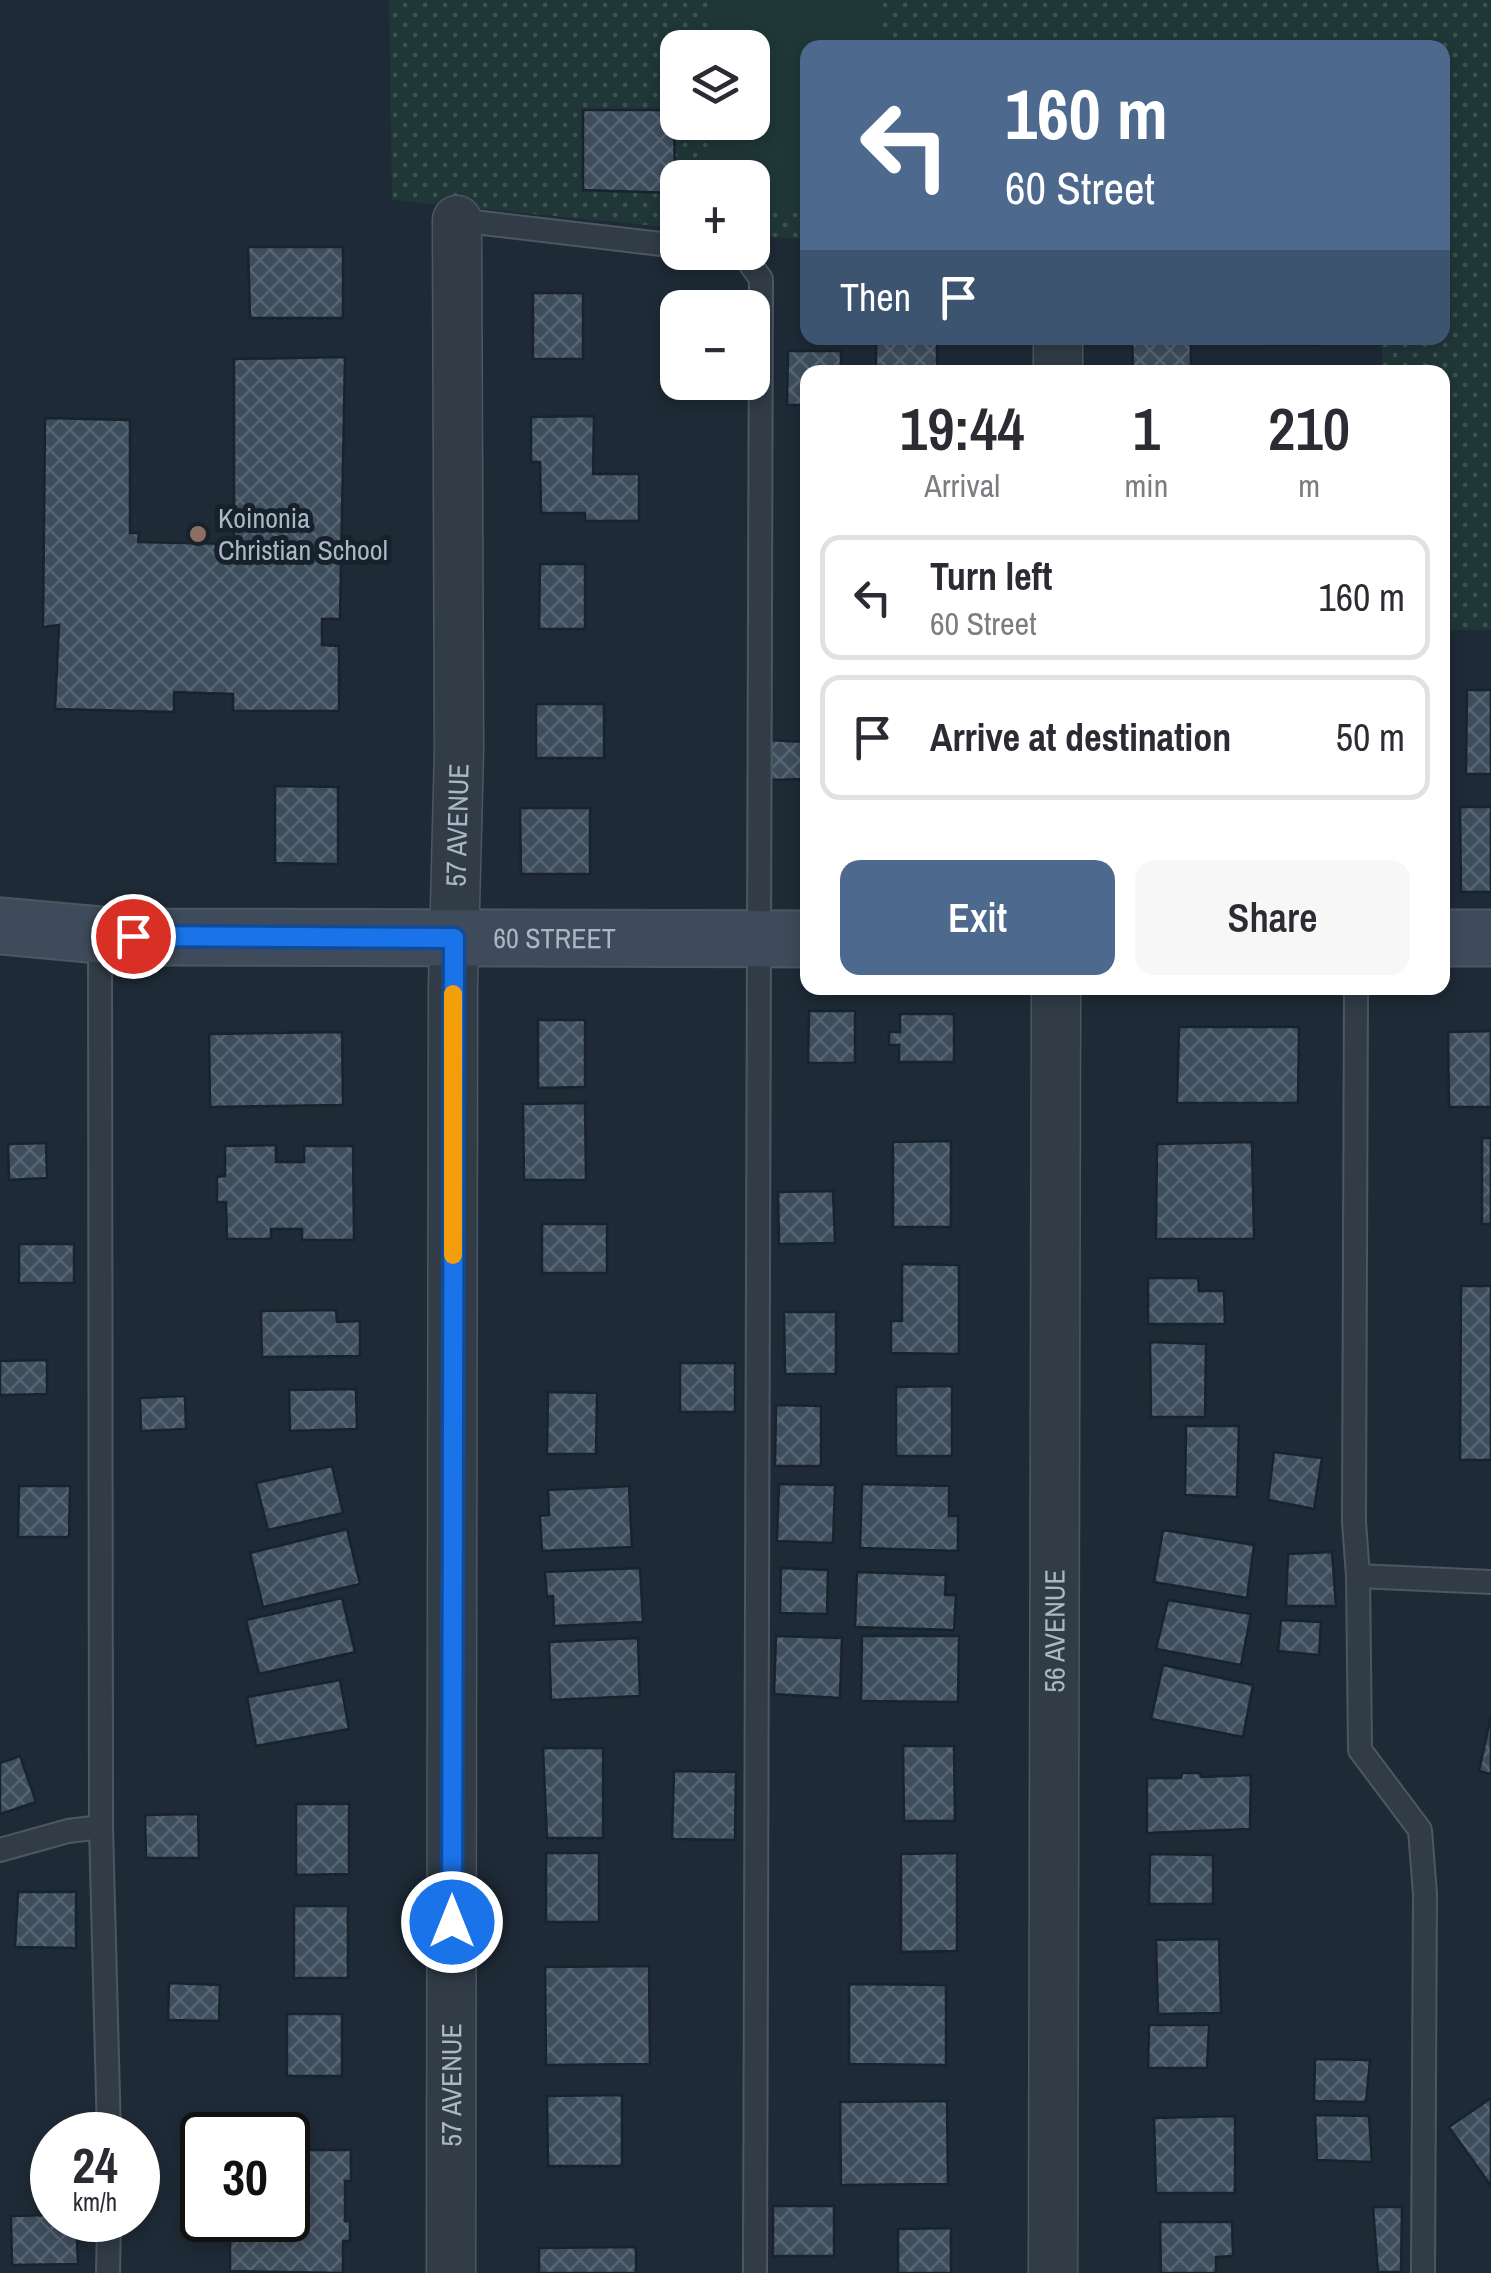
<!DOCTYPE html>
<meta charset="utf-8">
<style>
body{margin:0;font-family:"Archivo Narrow",sans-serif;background:#f7f7f7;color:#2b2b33;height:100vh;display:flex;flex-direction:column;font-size:38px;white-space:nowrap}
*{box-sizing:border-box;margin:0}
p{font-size:32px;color:#7c7c81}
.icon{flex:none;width:55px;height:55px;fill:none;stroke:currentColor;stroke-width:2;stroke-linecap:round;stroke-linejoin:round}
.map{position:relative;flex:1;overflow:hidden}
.side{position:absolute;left:800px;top:365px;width:650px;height:630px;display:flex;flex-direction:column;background:#fff;border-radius:20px;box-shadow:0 5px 15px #0003}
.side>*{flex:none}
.banner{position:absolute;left:800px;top:40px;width:650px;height:305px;border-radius:20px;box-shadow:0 5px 15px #0003;background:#4d698e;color:#fff;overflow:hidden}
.controls{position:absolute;left:660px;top:30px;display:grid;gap:20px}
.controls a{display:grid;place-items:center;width:110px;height:110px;border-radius:20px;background:#fff;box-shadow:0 5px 15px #0003;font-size:50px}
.speed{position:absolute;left:30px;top:2112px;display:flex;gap:20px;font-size:50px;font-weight:700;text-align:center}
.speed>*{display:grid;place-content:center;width:130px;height:130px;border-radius:50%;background:#fff;box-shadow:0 5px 15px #0003;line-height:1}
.speed small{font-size:25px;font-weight:400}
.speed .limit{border:5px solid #111;border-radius:15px;background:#fff;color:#111}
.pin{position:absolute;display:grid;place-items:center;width:85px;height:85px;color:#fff;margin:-42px;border:5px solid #fff;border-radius:50%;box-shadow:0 2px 10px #0007}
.me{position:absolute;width:110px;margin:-55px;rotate:0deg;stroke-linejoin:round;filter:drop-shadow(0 0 8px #0008)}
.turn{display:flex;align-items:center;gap:35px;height:210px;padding:0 40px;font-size:45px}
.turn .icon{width:130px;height:130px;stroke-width:2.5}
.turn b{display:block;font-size:70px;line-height:85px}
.then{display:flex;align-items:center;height:95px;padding:0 40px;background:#0003;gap:20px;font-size:38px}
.eta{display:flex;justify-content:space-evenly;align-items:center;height:170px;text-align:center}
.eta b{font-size:60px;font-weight:600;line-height:70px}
.button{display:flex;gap:20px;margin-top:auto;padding:20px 40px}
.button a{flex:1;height:115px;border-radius:20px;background:#4d698e;color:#fff;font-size:40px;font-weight:600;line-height:115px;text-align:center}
.button a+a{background:#f7f7f7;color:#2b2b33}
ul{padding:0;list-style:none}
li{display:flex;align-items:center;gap:30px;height:125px;margin:0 20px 15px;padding:0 20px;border:5px solid #e1e1e2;border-radius:20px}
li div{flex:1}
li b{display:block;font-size:38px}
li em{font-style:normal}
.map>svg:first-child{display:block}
.park{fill:url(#park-dots);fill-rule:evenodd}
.garden{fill:#203737}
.building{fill:url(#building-cross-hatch);stroke:#19232d;stroke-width:2.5}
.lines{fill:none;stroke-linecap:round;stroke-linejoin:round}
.lane-casing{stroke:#4c5762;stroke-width:26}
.street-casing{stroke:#4c5762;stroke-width:51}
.secondary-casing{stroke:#4c5762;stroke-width:59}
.lane{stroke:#313c47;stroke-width:22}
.street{stroke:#313c47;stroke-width:48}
.secondary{stroke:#3f4b5a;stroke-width:55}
.route-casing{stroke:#114b97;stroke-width:25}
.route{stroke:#1a73e8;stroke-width:18}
.slow{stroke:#f59e0b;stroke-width:18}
.education-dot{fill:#8d6e63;stroke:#17212b;stroke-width:4}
.labels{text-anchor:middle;stroke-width:10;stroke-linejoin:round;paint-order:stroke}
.poi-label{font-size:28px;fill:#abb7c4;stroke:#17212b;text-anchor:start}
.street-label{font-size:28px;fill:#abb7c4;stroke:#17212b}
</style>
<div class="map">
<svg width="1491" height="2273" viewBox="0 0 1491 2273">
<defs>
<pattern id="park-dots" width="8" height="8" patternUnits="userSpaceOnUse" patternTransform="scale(2.5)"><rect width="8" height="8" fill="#203737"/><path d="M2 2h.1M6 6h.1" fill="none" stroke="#3e5252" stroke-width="1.8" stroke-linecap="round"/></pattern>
<pattern id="building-cross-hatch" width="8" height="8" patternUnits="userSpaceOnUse" patternTransform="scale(2.5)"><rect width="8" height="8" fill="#3e4d5c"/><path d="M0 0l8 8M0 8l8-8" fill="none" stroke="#576472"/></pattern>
</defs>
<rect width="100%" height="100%" fill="#1e2a36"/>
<path class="park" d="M389 0H1491V630H1443L1442 372H1382V338H1442V48H808L807 239 753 236 752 178H678L677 228 392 200ZM678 48H752V122H678Z"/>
<polygon class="garden" points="882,0 882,47 808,48 807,213 753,211 752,178 712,177 712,123 752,122 752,48 711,47 711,0"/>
<g class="building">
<polygon points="583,110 674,110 675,193 583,190"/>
<polygon points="248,247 343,247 343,318 250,318"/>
<rect x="533" y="293" width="50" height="66"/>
<rect x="876" y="338" width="61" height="34"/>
<polygon points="1132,338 1191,338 1191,372 1133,372"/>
<polygon points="1263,338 1320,338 1320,345 1263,344"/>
<polygon points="788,351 841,351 841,372 808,372 808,405 787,405"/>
<polygon points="345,357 340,619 322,619 322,645 339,646 339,711 233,711 233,694 174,692 174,712 55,709 59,625 43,627 45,418 130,420 130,533 139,533 138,542 234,544 234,359"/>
<polygon points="594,416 593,474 639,474 639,521 585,521 585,513 541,513 540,462 531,462 531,417"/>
<polygon points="540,564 585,564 585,629 539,629"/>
<polygon points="1467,690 1491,690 1491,774 1466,774"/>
<rect x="536" y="704" width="68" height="54"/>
<polygon points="767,740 808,742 808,779 769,780"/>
<polygon points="275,786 338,787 338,864 275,863"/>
<polygon points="1460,807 1491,807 1491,892 1461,892"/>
<polygon points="520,808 590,808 590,874 521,874"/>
<polygon points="809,1011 855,1011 855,1063 808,1063"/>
<polygon points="900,1014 954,1014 954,1062 899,1062 899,1045 889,1045 889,1032 900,1032"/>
<polygon points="538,1020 585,1020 585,1087 538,1088"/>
<polygon points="1179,1027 1299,1027 1298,1103 1177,1103"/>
<polygon points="1491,1031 1491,1107 1449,1107 1448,1032"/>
<polygon points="342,1032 343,1105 210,1107 209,1034"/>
<polygon points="585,1103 586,1180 524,1180 523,1104"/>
<rect x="1482" y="1138" width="9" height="86"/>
<polygon points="951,1141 951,1227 893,1227 893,1142"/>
<polygon points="1252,1142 1254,1239 1156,1239 1157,1144"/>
<polygon points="46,1143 47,1178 9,1180 8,1144"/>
<polygon points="276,1145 276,1162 304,1162 304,1146 353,1146 354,1240 302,1240 302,1229 271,1229 271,1239 227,1239 226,1202 217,1202 217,1177 225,1176 225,1146"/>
<polygon points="833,1191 835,1243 779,1244 778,1192"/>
<rect x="542" y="1224" width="65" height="49"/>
<rect x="19" y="1244" width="55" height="39"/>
<polygon points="902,1264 959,1265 959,1354 891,1353 891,1321 902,1321"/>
<polygon points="1148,1278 1198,1278 1199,1291 1224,1291 1225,1324 1148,1324"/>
<polygon points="1461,1286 1491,1286 1491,1460 1460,1460"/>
<polygon points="336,1310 337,1322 360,1321 360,1356 262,1357 261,1311"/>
<polygon points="784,1312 836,1312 836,1374 785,1374"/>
<polygon points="1150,1342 1206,1344 1205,1417 1151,1417"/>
<polygon points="47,1360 47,1394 0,1395 0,1361"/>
<rect x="680" y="1363" width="55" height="49"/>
<polygon points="952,1386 952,1456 896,1456 896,1387"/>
<polygon points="356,1389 357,1429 290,1431 289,1390"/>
<polygon points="548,1392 597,1393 596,1454 547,1454"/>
<polygon points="185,1396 186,1429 141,1431 140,1398"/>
<polygon points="776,1405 821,1406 821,1466 775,1466"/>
<polygon points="1186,1426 1239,1426 1237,1497 1185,1495"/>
<polygon points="1274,1452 1322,1458 1314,1509 1268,1500"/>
<polygon points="332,1466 343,1513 268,1530 256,1483"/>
<polygon points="779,1484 835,1485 833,1543 777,1541"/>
<polygon points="862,1484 949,1486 949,1516 958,1516 958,1551 860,1548"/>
<polygon points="19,1486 70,1486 69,1537 18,1537"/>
<polygon points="629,1486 632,1547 542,1551 540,1516 549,1515 548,1490"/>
<polygon points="347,1529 360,1584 263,1607 250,1553"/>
<polygon points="1163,1530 1254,1545 1247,1598 1154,1582"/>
<polygon points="1332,1552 1336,1606 1286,1606 1288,1554"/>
<polygon points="640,1568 643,1622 554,1626 553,1596 547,1597 545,1572"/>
<polygon points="781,1568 828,1570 827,1614 780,1613"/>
<polygon points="857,1572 946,1575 945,1595 956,1595 954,1630 855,1627"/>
<polygon points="342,1598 355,1652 259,1674 246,1620"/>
<polygon points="1168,1600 1251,1614 1241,1665 1156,1649"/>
<polygon points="1281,1620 1321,1622 1319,1655 1278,1651"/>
<polygon points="776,1636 842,1638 840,1698 774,1694"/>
<polygon points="862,1636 959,1636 958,1702 861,1701"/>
<polygon points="638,1638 640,1696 551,1700 549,1642"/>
<polygon points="1163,1665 1253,1685 1243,1737 1151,1719"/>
<polygon points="340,1680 349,1729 256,1746 247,1697"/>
<polygon points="1491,1716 1491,1774 1479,1771"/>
<polygon points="903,1746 954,1746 955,1821 904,1821"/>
<polygon points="543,1748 603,1748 603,1838 547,1838"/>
<polygon points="20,1756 36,1802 0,1814 0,1763"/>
<polygon points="674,1771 736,1772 735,1840 672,1839"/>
<polygon points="1182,1773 1200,1773 1201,1777 1251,1775 1250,1829 1147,1833 1147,1778 1181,1778"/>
<polygon points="296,1804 349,1804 349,1874 296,1875"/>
<polygon points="198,1814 199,1858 146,1858 145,1815"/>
<rect x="546" y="1853" width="53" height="69"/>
<polygon points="957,1853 957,1951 901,1952 901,1854"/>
<polygon points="1150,1854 1213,1855 1213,1904 1149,1904"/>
<polygon points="18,1892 76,1892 76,1948 15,1947"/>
<rect x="294" y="1906" width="54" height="72"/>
<polygon points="1219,1939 1221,2013 1158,2014 1156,1940"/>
<polygon points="649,1966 650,2064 546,2065 545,1967"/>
<polygon points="169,1983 220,1985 219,2021 168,2020"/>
<polygon points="849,1984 946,1985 946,2065 849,2064"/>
<rect x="287" y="2014" width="55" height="62"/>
<polygon points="1149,2025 1209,2025 1207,2068 1148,2068"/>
<polygon points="1315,2059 1370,2060 1366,2102 1314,2101"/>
<polygon points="622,2095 622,2166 548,2166 547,2096"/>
<polygon points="1491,2098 1491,2186 1449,2127"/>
<polygon points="947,2101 948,2184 841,2185 840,2102"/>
<polygon points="1315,2115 1369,2116 1372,2162 1317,2160"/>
<polygon points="1235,2116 1235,2193 1156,2193 1154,2118"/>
<polygon points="288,2150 351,2150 351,2181 345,2181 345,2221 350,2221 350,2241 343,2241 343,2273 230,2271 230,2220 288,2220"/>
<rect x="773" y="2206" width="61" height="50"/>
<polygon points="1373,2207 1402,2207 1401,2272 1378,2272"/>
<polygon points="52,2215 52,2220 76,2220 78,2264 12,2265 11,2216"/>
<polygon points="1160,2222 1232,2222 1233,2256 1216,2257 1216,2273 1161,2273"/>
<polygon points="951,2228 951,2273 898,2273 898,2229"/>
<polygon points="636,2247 636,2273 539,2273 539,2248"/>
</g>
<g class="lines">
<defs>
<g id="lane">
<polyline points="457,220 678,246"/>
<polyline points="729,252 743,254 761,279 755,2273"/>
<polyline points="100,935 101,1827 109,2135"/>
<polyline points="1356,988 1354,1522 1358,1576 1360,1750 1420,1830 1425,1894 1423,2273"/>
<polyline points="1358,1576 1491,1582"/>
<polyline points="0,1850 68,1831 101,1827"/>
<polyline points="108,2273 109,2220"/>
</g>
<g id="street">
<polyline points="1058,372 1058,338"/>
<path id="s1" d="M451 2273 453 985 459 750 457 220"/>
<path id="s2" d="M1053 2273 1056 988"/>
</g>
<g id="secondary">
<path id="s3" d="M0 926 100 935 166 937 808 939"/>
<polyline points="1442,938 1491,938"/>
</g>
</defs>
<use href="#lane" class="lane-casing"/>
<use href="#street" class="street-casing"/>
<use href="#secondary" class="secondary-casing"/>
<use href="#lane" class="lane"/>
<use href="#street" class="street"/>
<use href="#secondary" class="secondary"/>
</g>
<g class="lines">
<defs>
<polyline id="route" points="133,936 454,938 452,1922"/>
</defs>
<use href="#route" class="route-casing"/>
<use href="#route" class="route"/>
<polyline class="slow" points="453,1255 453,994"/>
</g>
<circle class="education-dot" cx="198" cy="534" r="10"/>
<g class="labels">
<g class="poi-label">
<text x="218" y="528">Koinonia<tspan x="218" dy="32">Christian School</tspan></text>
</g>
<g class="street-label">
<text dy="10" stroke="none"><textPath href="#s1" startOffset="1448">57 AVENUE</textPath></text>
<text dy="10" stroke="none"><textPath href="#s3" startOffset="555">60 STREET</textPath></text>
<text dy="10" stroke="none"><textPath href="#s2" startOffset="642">56 AVENUE</textPath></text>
<text dy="10" stroke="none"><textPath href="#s1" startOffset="188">57 AVENUE</textPath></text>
</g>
</g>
</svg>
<div class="controls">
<a><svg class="icon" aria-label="layers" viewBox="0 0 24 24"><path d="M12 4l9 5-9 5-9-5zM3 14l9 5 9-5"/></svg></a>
<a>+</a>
<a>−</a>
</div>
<div class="speed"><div>24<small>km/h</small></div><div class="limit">30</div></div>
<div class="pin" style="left:133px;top:936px;background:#d93025"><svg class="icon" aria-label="arrive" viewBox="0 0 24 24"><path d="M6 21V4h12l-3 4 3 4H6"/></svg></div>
<svg class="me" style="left:452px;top:1922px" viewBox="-20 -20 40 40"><circle r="17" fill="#1a73e8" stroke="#fff" stroke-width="3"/><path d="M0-11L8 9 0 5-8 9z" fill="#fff"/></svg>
<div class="banner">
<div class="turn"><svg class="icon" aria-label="left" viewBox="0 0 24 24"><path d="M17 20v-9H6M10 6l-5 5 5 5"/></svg><div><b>160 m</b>60 Street</div></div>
<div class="then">Then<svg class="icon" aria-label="arrive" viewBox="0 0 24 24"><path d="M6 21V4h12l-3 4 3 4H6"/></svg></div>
</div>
<section class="side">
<div class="eta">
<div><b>19:44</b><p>Arrival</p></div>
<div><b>1</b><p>min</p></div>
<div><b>210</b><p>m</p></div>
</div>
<ul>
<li><svg class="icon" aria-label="left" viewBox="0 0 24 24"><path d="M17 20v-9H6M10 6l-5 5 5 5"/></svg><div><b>Turn left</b><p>60 Street</p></div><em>160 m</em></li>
<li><svg class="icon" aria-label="arrive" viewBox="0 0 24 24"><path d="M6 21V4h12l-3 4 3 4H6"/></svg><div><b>Arrive at destination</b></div><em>50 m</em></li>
</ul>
<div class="button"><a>Exit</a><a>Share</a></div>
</section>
</div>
